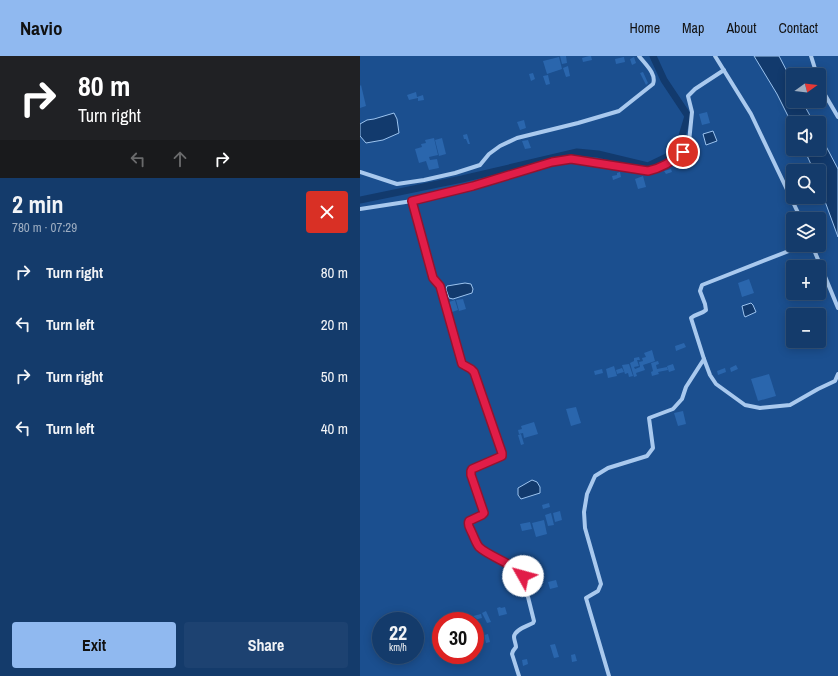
<!DOCTYPE html>
<meta charset="utf-8">
<style>
body{margin:0;font-family:"Archivo Narrow",sans-serif;background:#1d4271;color:#f1f3f6;height:100vh;display:flex;flex-direction:column;font-size:15px;white-space:nowrap}
*{box-sizing:border-box;margin:0}
p{font-size:13px;color:#9dadc1}
.icon{flex:none;width:22px;height:22px;fill:none;stroke:currentColor;stroke-width:2;stroke-linecap:round;stroke-linejoin:round}
.map{position:relative;flex:1;overflow:hidden}
.details{display:flex;flex-direction:column;background:#143b6b;width:360px}
.details>*{flex:none}
.top-card{background:#202124;color:#fff;overflow:hidden}
.needle{width:26px;rotate:75deg}
.controls{position:absolute;left:426px;top:12px;display:grid;gap:8px}
.controls a{display:grid;place-items:center;width:40px;height:40px;border-radius:4px;background:#143b6b;box-shadow:0 2px 10px #0003,0 0 0 1px #33557e;font-size:20px}
.speed{position:absolute;left:12px;top:556px;display:flex;gap:8px;font-size:20px;font-weight:700;text-align:center}
.speed>*{display:grid;place-content:center;width:52px;height:52px;border-radius:50%;background:#143b6b;box-shadow:0 2px 10px #0003,0 0 0 1px #33557e;line-height:1}
.speed small{font-size:10px;font-weight:400}
.speed .limit{border:6px solid #d22;background:#fff;color:#111}
.pin{position:absolute;display:grid;place-items:center;width:34px;height:34px;color:#fff;margin:-17px;border:2px solid #fff;border-radius:50%;box-shadow:0 1px 4px #0007}
.me{position:absolute;width:44px;margin:-22px;rotate:308deg;stroke-linejoin:round;filter:drop-shadow(0 0 3px #0008)}
.turn{display:flex;align-items:center;gap:14px;height:84px;padding:0 12px;font-size:18px}
.turn .icon{width:52px;height:52px;stroke-width:2.5}
.turn b{display:block;font-size:28px;line-height:34px}
.lanes{display:flex;align-items:center;height:38px;padding:0 12px;background:#0003;justify-content:center;gap:20px;direction:ltr}
.lanes .off{opacity:.35}
.round{display:grid;place-items:center;flex:none;width:42px;height:42px;border-radius:4px;background:#1d4271}
.headline{display:flex;align-items:center;justify-content:space-between;height:68px;padding:0 12px}
h1{font-size:24px;font-weight:700;line-height:30px}
.action{display:flex;gap:8px;margin-top:auto;padding:8px 12px}
.action a{flex:1;height:46px;border-radius:4px;background:#90b9f0;color:#111;font-size:16px;font-weight:700;line-height:46px;text-align:center}
.action a+a{background:#1d4271;color:#f1f3f6}
ul{padding:0;list-style:none}
li{display:flex;align-items:center;gap:12px;height:52px;padding:0 12px}
li div{flex:1}
li b{display:block;font-size:15px}
li em{font-style:normal}
header{display:flex;align-items:center;gap:24px;box-sizing:border-box;height:56px;padding:0 20px;background:#90b9f0;color:#111}
header strong{font-size:19px}
nav{display:flex;gap:22px;margin-inline-start:auto;font-size:14px}
main{display:flex;flex:1;min-height:0}
.map>svg:first-child{display:block}
.water{fill:#123a6d;stroke:#9cc4f0}
.lines{fill:none;stroke-linecap:round;stroke-linejoin:round}
.canal{stroke:#123a6d;stroke-width:7}
.building{fill:#2a66ad}
.street{stroke:#a9c9ee;stroke-width:4}
.route-casing{stroke:#92132f;stroke-width:10}
.route{stroke:#e11d48;stroke-width:7}
</style>
<header>
<strong>Navio</strong>
<nav><a>Home</a><a>Map</a><a>About</a><a>Contact</a></nav>
</header>
<main>
<section class="details">
<div class="top-card">
<div class="turn"><svg class="icon" aria-label="right" viewBox="0 0 24 24"><path d="M7 20v-9h11M14 6l5 5-5 5"/></svg><div><b>80 m</b>Turn right</div></div>
<div class="lanes"><svg class="icon off" aria-label="left" viewBox="0 0 24 24"><path d="M17 20v-9H6M10 6l-5 5 5 5"/></svg><svg class="icon off" aria-label="ahead" viewBox="0 0 24 24"><path d="M12 20V5M6 11l6-6 6 6"/></svg><svg class="icon" aria-label="right" viewBox="0 0 24 24"><path d="M7 20v-9h11M14 6l5 5-5 5"/></svg></div>
</div>
<div class="headline"><div><h1>2 min</h1><p>780 m · 07:29</p></div><a class="round" style="background:#d93025;color:#fff"><svg class="icon" aria-label="close" viewBox="0 0 24 24"><path d="M6 6l12 12M18 6L6 18"/></svg></a></div>
<ul>
<li><svg class="icon" aria-label="right" viewBox="0 0 24 24"><path d="M7 20v-9h11M14 6l5 5-5 5"/></svg><div><b>Turn right</b></div><em>80 m</em></li>
<li><svg class="icon" aria-label="left" viewBox="0 0 24 24"><path d="M17 20v-9H6M10 6l-5 5 5 5"/></svg><div><b>Turn left</b></div><em>20 m</em></li>
<li><svg class="icon" aria-label="right" viewBox="0 0 24 24"><path d="M7 20v-9h11M14 6l5 5-5 5"/></svg><div><b>Turn right</b></div><em>50 m</em></li>
<li><svg class="icon" aria-label="left" viewBox="0 0 24 24"><path d="M17 20v-9H6M10 6l-5 5 5 5"/></svg><div><b>Turn left</b></div><em>40 m</em></li>
</ul>
<div class="action"><a>Exit</a><a>Share</a></div>
</section>
<div class="map">
<svg width="478" height="620" viewBox="0 0 478 620">
<rect width="100%" height="100%" fill="#1b4f8f"/>
<g class="water">
<polygon points="394,0 419,0 433,27 433,45 442,45 454,67 433,67 433,70 417,38"/>
<polygon points="34,57 37,63 39,77 23,84 6,87 0,80 0,68 7,64 14,63"/>
<polygon points="353,75 357,85 346,89 343,78"/>
<polygon points="459,77 478,113 478,181 459,129 459,115 454,115 444,93 459,93"/>
<polygon points="105,227 111,228 113,233 112,237 93,243 89,242 86,233 87,230"/>
<polygon points="391,247 393,249 396,256 385,261 384,259 382,250"/>
<polygon points="172,424 177,426 180,431 180,437 161,443 158,439 158,432"/>
</g>
<g class="lines">
<polyline class="canal" points="0,144 102,123 217,96 238,98 288,110 317,96 328,60 304,24 293,0"/>
</g>
<g class="building">
<polygon points="200,0 206,0 207,7 202,8"/>
<polygon points="229,0 231,0 232,4 223,6 222,2"/>
<polygon points="199,1 202,13 187,18 183,5"/>
<polygon points="264,1 265,6 256,8 255,3"/>
<polygon points="274,1 276,7 272,9 270,3"/>
<polygon points="208,10 210,20 206,21 203,12"/>
<polygon points="283,16 288,27 286,29 280,17"/>
<polygon points="173,17 175,23 171,25 169,18"/>
<polygon points="188,19 190,28 186,29 183,20"/>
<polygon points="1,29 6,50 0,52 0,30"/>
<polygon points="56,36 57,41 63,39 64,44 58,45 58,42 49,44 47,39"/>
<polygon points="347,56 350,67 342,69 339,58"/>
<polygon points="164,64 166,72 160,74 157,66"/>
<polygon points="107,78 110,88 108,88 106,83 104,83 103,79"/>
<polygon points="74,82 78,99 69,101 70,104 77,103 79,112 69,114 66,105 59,107 55,93 62,91 61,88 66,87 65,84"/>
<polygon points="82,82 86,98 79,100 75,84"/>
<polygon points="168,84 171,92 165,93 162,85"/>
<polygon points="311,113 312,116 306,118 304,115"/>
<polygon points="260,116 261,121 253,124 252,120 257,119 257,117"/>
<polygon points="283,120 286,131 278,133 275,123"/>
<polygon points="459,133 463,142 445,148 442,141 459,141"/>
<polygon points="389,223 394,237 382,241 378,227"/>
<polygon points="103,243 106,253 99,255 96,244"/>
<polygon points="95,244 98,254 92,256 89,246"/>
<polygon points="324,287 326,291 316,295 315,290"/>
<polygon points="292,294 295,305 283,309 285,314 276,317 277,320 274,321 270,307 274,305 274,302 279,301 280,304 277,304 279,310 274,311 275,313 280,311 279,306 283,305 282,302 286,301 284,297"/>
<polygon points="298,305 299,308 296,309 297,313 307,311 308,314 298,316 299,318 292,320 291,316 293,315 291,307"/>
<polygon points="269,308 273,320 269,321 268,317 265,318 262,309"/>
<polygon points="313,308 315,314 309,316 307,310"/>
<polygon points="376,309 378,313 371,316 370,312"/>
<polygon points="254,310 257,320 248,322 246,313"/>
<polygon points="262,312 264,316 257,318 256,314"/>
<polygon points="365,312 366,316 358,319 357,315"/>
<polygon points="242,313 243,317 235,319 234,315"/>
<polygon points="409,318 416,340 398,345 391,323"/>
<polygon points="216,351 221,367 211,370 206,353"/>
<polygon points="323,355 326,368 318,370 314,357"/>
<polygon points="174,366 178,378 164,382 163,377 159,378 158,374 162,373 161,370"/>
<polygon points="161,378 164,388 161,389 158,379"/>
<polygon points="189,447 190,451 183,453 182,449"/>
<polygon points="200,455 202,464 195,466 193,457"/>
<polygon points="191,457 194,469 188,470 185,459"/>
<polygon points="184,464 187,478 176,481 172,467"/>
<polygon points="170,466 172,473 162,475 160,468"/>
<polygon points="196,524 198,531 190,533 188,526"/>
<polygon points="140,551 141,552 145,551 147,558 139,560 137,552"/>
<polygon points="126,555 131,566 127,567 122,557"/>
<polygon points="121,558 122,562 114,564 113,560"/>
<polygon points="128,578 130,586 126,587 124,579"/>
<polygon points="195,588 199,601 194,602 190,589"/>
<polygon points="215,598 217,605 212,606 211,599"/>
<polygon points="167,603 168,608 163,610 162,604"/>
</g>
<g class="lines">
<g class="street">
<polyline points="355,0 391,58 441,163"/>
<polyline points="451,0 457,19"/>
<polyline points="459,25 461,32 478,61"/>
<path d="M0 116 37 128 64 124 95 117 120 109 129 98 140 90 157 82 218 67 259 55 293 28C297 18 285 8 279 0"/>
<path d="M52 145 73 222 80 230 102 308 111 313 114 316 142 397V400L113 413 111 415V419L124 457 122 459 109 465 108 468 119 491 162 517 174 565 173 567C167 570 154 574 154 581 154 584 156 588 156 591L153 595 152 598 159 620"/>
<polyline points="0,153 52,145 113,130 192,106 211,103 288,115 299,113 314,104 323,96 329,86 332,56 328,40 335,33 364,14"/>
<polyline points="452,189 478,252"/>
<path d="M344 303 331 262C335 258 342 258 346 254L345 248 340 235 342 229 444 189"/>
<polyline points="249,620 226,542 238,535 241,528 225,472 224,456 227,438 235,420 248,412 287,400 293,392 289,362 313,353 322,343 326,331 344,303 350,319 356,328 385,349 400,352 430,349 458,333 475,325 478,318"/>
</g>
</g>
<g class="lines">
<defs>
<path id="route" d="M163 520C160 511 128 500 119 491 116 487 114 481 112 477 110 472 107 469 109 465L122 459 124 457 111 419V415L112 413 142 400V397L114 316 111 313 102 308 80 230 73 222 52 145 113 130 192 106 211 103 288 115C302 112 312 106 323 96"/>
</defs>
<use href="#route" class="route-casing"/>
<use href="#route" class="route"/>
</g>
</svg>
<div class="controls">
<a><svg class="needle" viewBox="-14 -14 28 28"><path d="M0-13l5 13h-10z" fill="#e53935"/><path d="M0 13l5-13h-10z" fill="#9dadc1"/></svg></a>
<a><svg class="icon" aria-label="sound" viewBox="0 0 24 24"><path d="M4 9h4l5-4v14l-5-4H4zM17 9q2 3 0 6"/></svg></a>
<a><svg class="icon" aria-label="search" viewBox="0 0 24 24"><circle cx="10" cy="10" r="6"/><path d="M15 15l6 6"/></svg></a>
<a><svg class="icon" aria-label="layers" viewBox="0 0 24 24"><path d="M12 4l9 5-9 5-9-5zM3 14l9 5 9-5"/></svg></a>
<a>+</a>
<a>−</a>
</div>
<div class="speed"><div>22<small>km/h</small></div><div class="limit">30</div></div>
<div class="pin" style="left:323px;top:96px;background:#d93025"><svg class="icon" aria-label="arrive" viewBox="0 0 24 24"><path d="M6 21V4h12l-3 4 3 4H6"/></svg></div>
<svg class="me" style="left:163px;top:520px" viewBox="-20 -20 40 40"><circle r="19" fill="#fff"/><path d="M0-13L10 11 0 6-10 11z" fill="#e11d48"/></svg>
</div>
</main>
